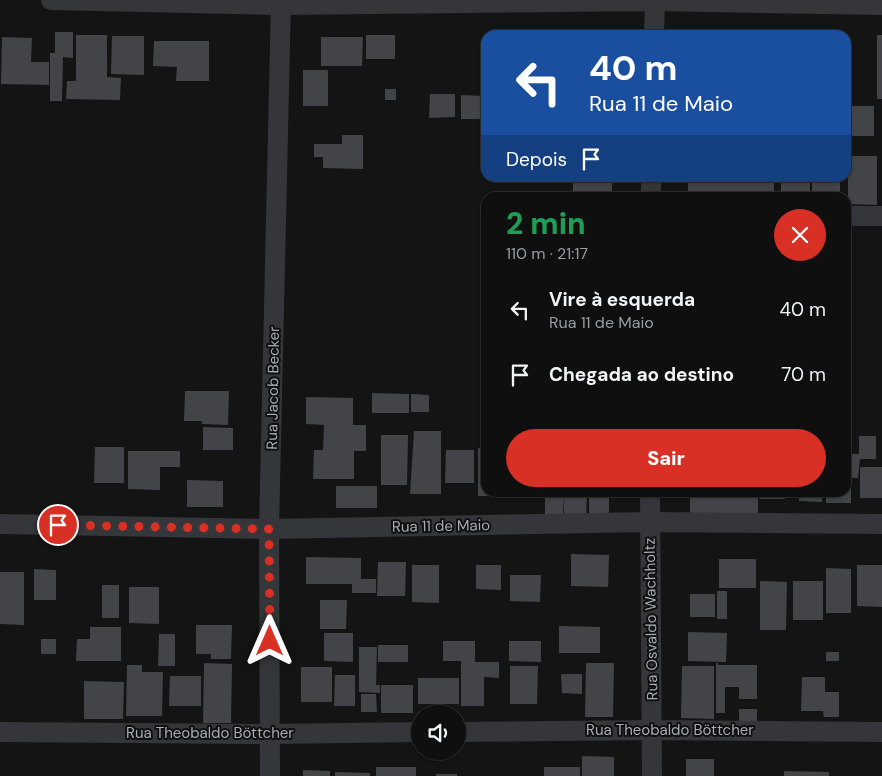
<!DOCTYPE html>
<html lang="pt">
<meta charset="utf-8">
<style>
body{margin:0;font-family:"DM Sans",sans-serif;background:#181819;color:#f1f3f6;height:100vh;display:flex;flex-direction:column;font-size:19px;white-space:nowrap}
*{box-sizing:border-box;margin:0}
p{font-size:16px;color:#9b9c9f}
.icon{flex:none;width:28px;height:28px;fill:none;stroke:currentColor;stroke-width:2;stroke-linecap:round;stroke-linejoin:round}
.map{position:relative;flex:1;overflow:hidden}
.drawer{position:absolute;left:481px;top:192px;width:370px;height:305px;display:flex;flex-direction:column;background:#0f0f10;border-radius:15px;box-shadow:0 1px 4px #0004,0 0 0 1px #2f2f30}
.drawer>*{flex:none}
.top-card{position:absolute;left:481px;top:30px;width:370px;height:152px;border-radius:15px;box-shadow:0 1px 4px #0004,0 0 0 1px #2f2f30;background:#1a4fa0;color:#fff;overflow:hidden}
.buttons{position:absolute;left:411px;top:705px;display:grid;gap:10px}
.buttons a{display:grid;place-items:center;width:55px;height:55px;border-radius:50%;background:#0f0f10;box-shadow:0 1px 4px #0004,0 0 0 1px #2f2f30;font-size:25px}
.pin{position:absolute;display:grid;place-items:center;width:42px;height:42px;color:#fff;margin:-21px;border:2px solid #fff;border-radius:50%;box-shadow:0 1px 5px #0007}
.me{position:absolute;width:55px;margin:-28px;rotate:0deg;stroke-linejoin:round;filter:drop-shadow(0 0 4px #0008)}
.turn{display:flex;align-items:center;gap:18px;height:105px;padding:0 25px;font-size:22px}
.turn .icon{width:65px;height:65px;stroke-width:2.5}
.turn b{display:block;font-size:35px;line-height:42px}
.then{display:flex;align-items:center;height:48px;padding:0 25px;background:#0003;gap:10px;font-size:19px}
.round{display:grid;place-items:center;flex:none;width:52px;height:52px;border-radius:26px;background:#181819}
.summary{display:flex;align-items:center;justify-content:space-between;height:85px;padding:0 25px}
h1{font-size:30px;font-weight:800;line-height:38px;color:#1e9e55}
.cta{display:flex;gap:10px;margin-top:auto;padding:10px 25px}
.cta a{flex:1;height:58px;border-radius:30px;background:#d93025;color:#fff;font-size:20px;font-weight:800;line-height:58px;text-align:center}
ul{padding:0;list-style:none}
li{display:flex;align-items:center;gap:15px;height:65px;padding:0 25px}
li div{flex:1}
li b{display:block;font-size:19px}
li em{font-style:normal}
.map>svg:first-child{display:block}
.building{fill:#434448}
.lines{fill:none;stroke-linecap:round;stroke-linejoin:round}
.street{stroke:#35363a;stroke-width:20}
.route{stroke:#d93025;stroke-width:9;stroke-dasharray:0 16.2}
.labels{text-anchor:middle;stroke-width:4;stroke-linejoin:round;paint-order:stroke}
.street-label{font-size:15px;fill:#a6adb5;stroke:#0f0f10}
</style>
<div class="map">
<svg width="882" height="776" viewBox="0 0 882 776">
<rect width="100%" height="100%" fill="#141415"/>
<g class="building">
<polygon points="55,32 73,32 73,58 63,57 62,101 50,101 50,53 55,53"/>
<polygon points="76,35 107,35 107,77 121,78 120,100 66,99 67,81 76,81"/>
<rect x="366" y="35" width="29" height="24"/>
<rect x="877" y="35" width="5" height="64"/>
<polygon points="112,36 144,36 144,75 111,74"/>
<polygon points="2,37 32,38 31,62 49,62 49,85 1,84"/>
<polygon points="321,37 363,37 362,66 321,66"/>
<polygon points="154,41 209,41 209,81 176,81 177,67 153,66"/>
<rect x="303" y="70" width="25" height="36"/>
<rect x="385" y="89" width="11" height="11"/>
<polygon points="430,94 455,94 455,117 429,118"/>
<polygon points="461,95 486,96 486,119 461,119"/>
<rect x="846" y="106" width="28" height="30"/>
<polygon points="342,135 363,135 363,169 323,168 323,157 314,157 314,144 342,144"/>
<polygon points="848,156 877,156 877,205 848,204"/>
<polygon points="573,178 612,179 612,198 573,198"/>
<rect x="688" y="178" width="86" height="20"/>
<rect x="781" y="178" width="29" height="20"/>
<rect x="812" y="178" width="28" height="20"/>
<polygon points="185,391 229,391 228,425 202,424 202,421 184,421"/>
<polygon points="372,393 409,394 409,413 372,413"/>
<polygon points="411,394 429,395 429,412 411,412"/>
<polygon points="306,397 353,398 353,425 366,425 366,451 354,451 354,479 313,479 314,450 323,450 324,425 306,424"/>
<polygon points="203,427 233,428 233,450 203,450"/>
<polygon points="414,431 441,431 441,494 410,494"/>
<polygon points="381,435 408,435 407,485 381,485"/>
<polygon points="859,436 876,436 876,459 860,459 858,478 846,478 846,454 859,454"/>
<polygon points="95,447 124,447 124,483 94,483"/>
<polygon points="478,448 486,448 486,492 509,492 509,496 478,496"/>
<polygon points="446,450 474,450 474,483 445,483"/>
<polygon points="128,451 180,451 180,467 160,467 160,490 128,489"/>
<rect x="860" y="467" width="22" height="31"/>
<polygon points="187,480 223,481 223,507 187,507"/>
<polygon points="846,482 851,482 851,503 826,503 826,492 846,492"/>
<rect x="336" y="486" width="41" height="22"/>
<polygon points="564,492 587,492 586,521 564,521"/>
<rect x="589" y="492" width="20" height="22"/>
<polygon points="690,492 758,492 758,514 690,513"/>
<rect x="760" y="492" width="25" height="7"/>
<polygon points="799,492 822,492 822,502 799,501"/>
<polygon points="545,494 564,494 563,515 545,515"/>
<polygon points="571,554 609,555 608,587 571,586"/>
<polygon points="306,557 361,558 361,579 376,579 376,593 352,593 352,584 306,584"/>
<rect x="719" y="559" width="37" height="29"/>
<polygon points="378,562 406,562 405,596 377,596"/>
<polygon points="412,565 439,565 439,603 412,602"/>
<polygon points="476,565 501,565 501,590 476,589"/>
<polygon points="857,565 882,565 882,607 857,606"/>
<polygon points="826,568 851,569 851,613 826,613"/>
<polygon points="34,569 56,570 56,600 34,600"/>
<polygon points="0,572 24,572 24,625 0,624"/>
<polygon points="510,575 541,575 540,602 510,601"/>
<polygon points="760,581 787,582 786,630 760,630"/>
<rect x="793" y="581" width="30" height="39"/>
<rect x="102" y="585" width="17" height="33"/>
<polygon points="129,587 159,587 159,624 129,623"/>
<rect x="717" y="591" width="10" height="28"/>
<rect x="690" y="594" width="25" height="23"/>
<polygon points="320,600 347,600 346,629 320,629"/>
<polygon points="196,625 232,625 231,659 211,659 211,654 196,654"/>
<polygon points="559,626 600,627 600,653 559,653"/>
<polygon points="90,627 121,627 121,661 76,661 77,639 90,639"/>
<polygon points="688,632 727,633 726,662 688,661"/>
<polygon points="324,633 353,633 353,662 324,661"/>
<polygon points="159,634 175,634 175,666 158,666"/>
<rect x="41" y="639" width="15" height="15"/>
<polygon points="443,641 475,641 475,662 499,662 499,678 484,677 484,706 461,706 461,661 443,661"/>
<polygon points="509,641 541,641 541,662 509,661"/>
<rect x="378" y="645" width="30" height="17"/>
<polygon points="359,647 377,647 376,685 380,685 380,693 359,692"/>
<rect x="826" y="652" width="13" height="9"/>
<polygon points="204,663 232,664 231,723 203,723"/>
<polygon points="586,663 614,663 613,717 585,717"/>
<polygon points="716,663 718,663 718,665 757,665 757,699 739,699 739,687 725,687 725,713 716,713"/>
<polygon points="127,665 142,665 142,672 163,672 162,716 126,716"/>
<polygon points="510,666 538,666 537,704 510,704"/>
<polygon points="682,666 714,666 714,719 681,718"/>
<rect x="301" y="667" width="31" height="35"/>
<polygon points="561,674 582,674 582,694 562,693"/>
<polygon points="335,675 355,675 355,706 334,706"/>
<polygon points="170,676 201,676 201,706 169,706"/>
<polygon points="802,677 825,677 825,692 839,692 839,717 824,717 823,711 801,711"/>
<rect x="418" y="678" width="41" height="26"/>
<polygon points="84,681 124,682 123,719 84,719"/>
<rect x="381" y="685" width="32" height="28"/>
<polygon points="361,694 376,694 377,712 361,712"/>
<rect x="739" y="709" width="18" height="14"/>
<polygon points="582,756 614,757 614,776 582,776"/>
<rect x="686" y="759" width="28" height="17"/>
<rect x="376" y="767" width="40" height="9"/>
<rect x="544" y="767" width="36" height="9"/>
<polygon points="303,770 330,771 330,776 303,776"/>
<polygon points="784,771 829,772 829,776 784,776"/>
<polygon points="335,772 370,773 370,776 335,776"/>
<rect x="436" y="774" width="21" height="2"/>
</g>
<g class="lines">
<g class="street">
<polyline points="51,0 281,5 655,1 882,5"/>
<polyline points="654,35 655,0"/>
<polyline points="651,198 651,178"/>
<polyline points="846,216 882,216"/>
<polyline points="650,492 652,776"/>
<polyline points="0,524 269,529 649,522 882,524"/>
<polyline points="0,732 270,734 420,732"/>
<polyline points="458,732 652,730 882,732"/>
<polyline points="270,776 269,529 281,0"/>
</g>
</g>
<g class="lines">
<polyline class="route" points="58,525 269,529 270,641"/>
</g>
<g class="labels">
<g class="street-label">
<text transform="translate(273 388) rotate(-89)" y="5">Rua Jacob Becker</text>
<text transform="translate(441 526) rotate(-1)" y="5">Rua 11 de Maio</text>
<text transform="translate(651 619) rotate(-91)" y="5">Rua Osvaldo Wachholtz</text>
<text x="670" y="735">Rua Theobaldo Böttcher</text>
<text x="210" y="738">Rua Theobaldo Böttcher</text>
</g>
</g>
</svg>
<div class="buttons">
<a><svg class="icon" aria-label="sound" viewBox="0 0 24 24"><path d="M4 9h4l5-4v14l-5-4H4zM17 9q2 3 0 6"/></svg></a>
</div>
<div class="pin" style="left:58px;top:525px;background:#d93025"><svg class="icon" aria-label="arrive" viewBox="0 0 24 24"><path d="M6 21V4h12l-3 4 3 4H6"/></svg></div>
<svg class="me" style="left:270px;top:641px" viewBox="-20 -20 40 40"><path d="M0-17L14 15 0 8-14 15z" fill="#d93025" stroke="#fff" stroke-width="4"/></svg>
<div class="top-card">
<div class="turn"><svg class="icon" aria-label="left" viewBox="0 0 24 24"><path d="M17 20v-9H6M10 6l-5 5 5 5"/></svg><div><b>40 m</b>Rua 11 de Maio</div></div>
<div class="then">Depois<svg class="icon" aria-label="arrive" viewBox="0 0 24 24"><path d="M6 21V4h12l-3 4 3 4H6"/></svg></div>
</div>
<section class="drawer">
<div class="summary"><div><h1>2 min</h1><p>110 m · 21:17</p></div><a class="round" style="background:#d93025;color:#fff"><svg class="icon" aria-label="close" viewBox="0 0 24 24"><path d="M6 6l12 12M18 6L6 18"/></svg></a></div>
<ul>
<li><svg class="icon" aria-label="left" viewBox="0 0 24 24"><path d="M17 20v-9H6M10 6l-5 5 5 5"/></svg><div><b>Vire à esquerda</b><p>Rua 11 de Maio</p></div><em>40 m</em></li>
<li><svg class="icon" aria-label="arrive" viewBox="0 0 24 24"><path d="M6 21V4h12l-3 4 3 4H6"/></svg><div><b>Chegada ao destino</b></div><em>70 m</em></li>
</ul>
<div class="cta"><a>Sair</a></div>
</section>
</div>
